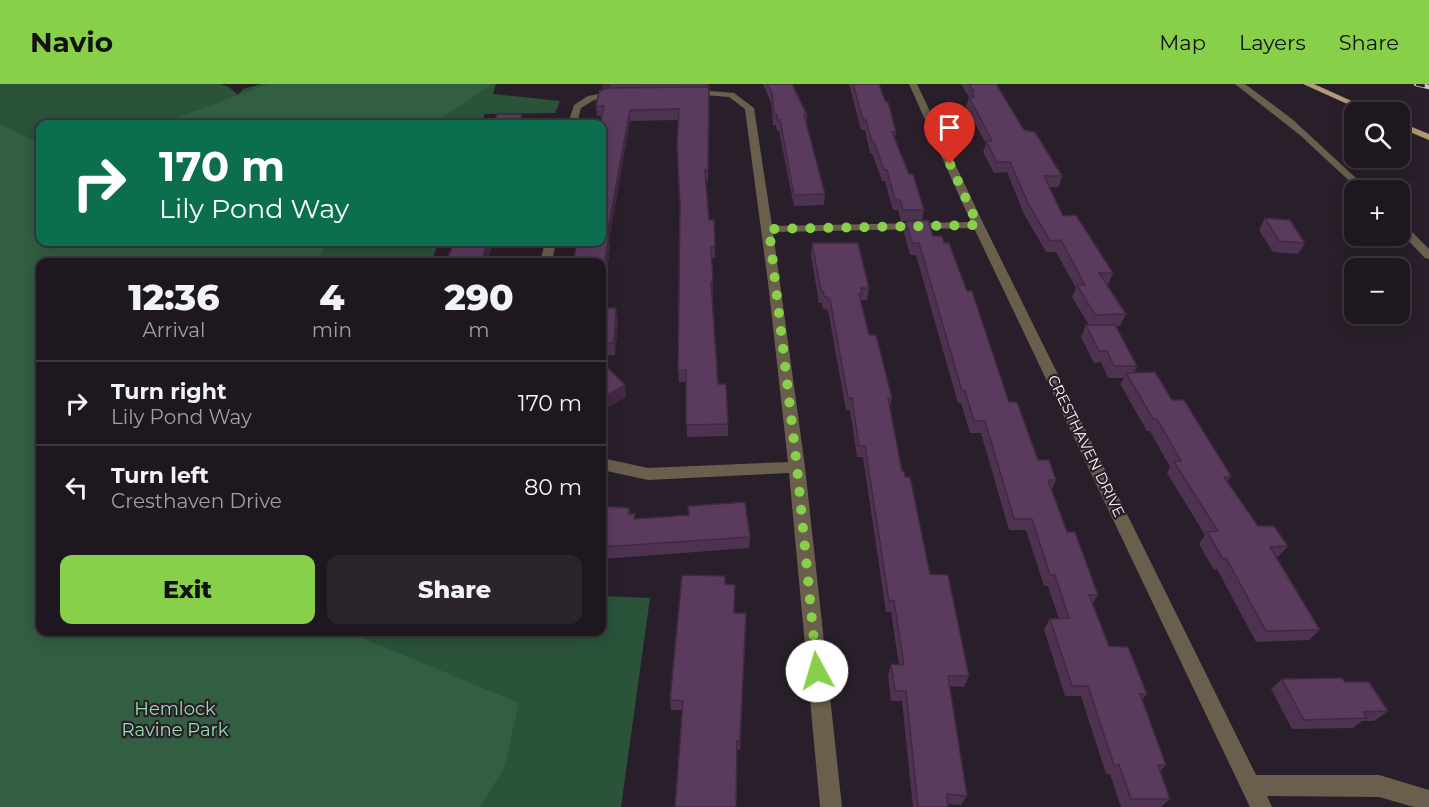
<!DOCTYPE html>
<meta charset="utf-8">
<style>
body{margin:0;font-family:Montserrat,sans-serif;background:#2c242d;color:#f1f3f6;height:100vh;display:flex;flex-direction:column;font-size:22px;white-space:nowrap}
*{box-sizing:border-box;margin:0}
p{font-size:20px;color:#a19fa5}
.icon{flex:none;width:33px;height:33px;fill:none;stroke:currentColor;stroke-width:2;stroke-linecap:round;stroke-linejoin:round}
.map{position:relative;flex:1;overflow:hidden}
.drawer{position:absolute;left:36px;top:174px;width:570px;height:378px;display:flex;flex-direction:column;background:#1f1720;border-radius:12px;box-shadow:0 3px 15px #0003,0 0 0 2px #3c363e}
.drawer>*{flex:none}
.banner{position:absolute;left:36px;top:36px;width:570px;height:126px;border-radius:12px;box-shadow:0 3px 15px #0003,0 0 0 2px #3c363e;background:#0b6e4f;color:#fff;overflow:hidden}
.controls{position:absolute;left:1344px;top:18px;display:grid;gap:12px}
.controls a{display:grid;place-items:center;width:66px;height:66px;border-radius:12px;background:#1f1720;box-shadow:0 3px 15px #0003,0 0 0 2px #3c363e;font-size:30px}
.pin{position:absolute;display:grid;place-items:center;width:51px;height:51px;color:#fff;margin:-62px -26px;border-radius:50% 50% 50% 0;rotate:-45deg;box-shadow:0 0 6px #0007}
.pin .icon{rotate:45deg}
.me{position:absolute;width:66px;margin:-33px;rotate:354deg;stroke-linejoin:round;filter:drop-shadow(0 0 4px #0008)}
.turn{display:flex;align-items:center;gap:21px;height:126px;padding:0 24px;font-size:27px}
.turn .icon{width:78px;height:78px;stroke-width:2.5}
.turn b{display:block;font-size:42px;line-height:51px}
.eta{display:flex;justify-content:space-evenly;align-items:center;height:102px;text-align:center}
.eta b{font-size:36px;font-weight:800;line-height:42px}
.primary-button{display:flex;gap:12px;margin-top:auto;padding:12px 24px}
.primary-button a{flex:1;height:69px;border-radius:12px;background:#88cf4a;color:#111;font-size:24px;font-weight:800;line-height:69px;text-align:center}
.primary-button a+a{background:#2c242d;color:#f1f3f6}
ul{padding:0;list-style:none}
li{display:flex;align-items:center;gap:18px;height:84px;padding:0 24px;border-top:2px solid #3c363e}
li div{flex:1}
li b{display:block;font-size:22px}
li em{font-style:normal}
header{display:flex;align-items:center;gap:36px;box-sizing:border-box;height:84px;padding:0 30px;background:#88cf4a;color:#111}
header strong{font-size:28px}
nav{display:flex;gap:33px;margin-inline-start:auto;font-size:21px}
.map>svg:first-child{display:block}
.green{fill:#2a533a}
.forest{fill:#325e42}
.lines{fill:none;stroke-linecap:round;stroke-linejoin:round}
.minor{fill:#6a5f4d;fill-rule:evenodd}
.major{fill:#b29a75;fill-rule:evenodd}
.rail-casing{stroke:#cdc5cd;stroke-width:4.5}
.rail{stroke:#291f2a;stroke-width:3;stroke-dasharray:9;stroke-linecap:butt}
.wall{fill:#4e3350}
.shaded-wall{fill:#402941}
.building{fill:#5b3b5d;stroke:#402941;stroke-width:1.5}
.route{stroke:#88cf4a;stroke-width:10;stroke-dasharray:0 18}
.labels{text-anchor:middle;stroke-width:4.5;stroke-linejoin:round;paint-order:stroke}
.street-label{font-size:15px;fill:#f9f1f9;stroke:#291f2a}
.near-park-label{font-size:18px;fill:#96deae;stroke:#291f2a}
</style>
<header>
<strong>Navio</strong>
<nav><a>Map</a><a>Layers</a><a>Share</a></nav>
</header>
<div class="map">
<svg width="1429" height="723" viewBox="0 0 1429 723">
<rect width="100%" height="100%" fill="#291f2a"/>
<polygon class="green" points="0,0 220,0 229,3 238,11 243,5 261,0 496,0 493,10 560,17 555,29 485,30 481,40 40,40 40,158 439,158 431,178 40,178 40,548 602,548 602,512 650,514 621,723 0,723"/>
<g class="forest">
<polygon points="269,0 492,0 433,40 158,40"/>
<polygon points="0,40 40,60 40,158 328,158 317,178 40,178 40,548 348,548 519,619 504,684 480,723 0,723"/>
</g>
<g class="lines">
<g class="minor">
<polygon points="909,0 917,0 984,141 1256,691 1379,691 1429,706 1429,723 1414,723 1379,713 1267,712 1272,723 1250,723 974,144 773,148 805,383 842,723 820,723 789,389 648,396 602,386 602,374 648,384 788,378 768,198 745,25 729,13 691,10 688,9 688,5 734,9 754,24 772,142 971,138"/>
<polygon points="1235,0 1245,0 1292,35 1369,106 1359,106 1301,52"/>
<polygon points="619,6 622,7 622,11 594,16 581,24 577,40 568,40 574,21 588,12"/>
<polygon points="1400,139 1404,140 1429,165 1429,175 1425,174 1400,148"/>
<polygon points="545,158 556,158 552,178 540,178"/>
</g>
<g class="major">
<polygon points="1303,0 1314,0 1376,28 1365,28"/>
<polygon points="1400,38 1429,50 1429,56 1400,44"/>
</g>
<defs>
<polyline id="rail" points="1416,0 1429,3"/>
</defs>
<use href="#rail" class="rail-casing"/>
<use href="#rail" class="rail"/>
</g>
<g class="wall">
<polygon points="602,0 708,0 708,3 611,4 602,6"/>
<polygon points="763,0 792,0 807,31 807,41 825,110 824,121 794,122 779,47 777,47 776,41 773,41 771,19"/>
<polygon points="849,0 879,0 896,48 895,56 924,126 922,136 933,152 944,159 967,207 1009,318 1038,376 1056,396 1052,406 1067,448 1098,511 1093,519 1109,562 1147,610 1142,616 1166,681 1160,687 1170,715 1161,723 1121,723 1110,690 1106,690 1081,612 1065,612 1044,545 1050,535 1059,535 1048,502 1044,502 1026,446 1009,446 981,349 970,349 961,319 958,319 916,171 910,171 904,148 906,137 901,137 898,126 893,126 885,97 882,97 872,69 870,69 865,46 861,46"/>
<polygon points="961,0 997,0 1024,46 1062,92 1059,103 1049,103 1063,132 1113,189 1108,201 1106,201 1126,230 1120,242 1116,242 1137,282 1134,289 1172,316 1231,392 1227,398 1258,442 1288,462 1278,473 1276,473 1320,546 1309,556 1256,558 1217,485 1214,486 1199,460 1205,451 1167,389 1170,383 1150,347 1147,347 1120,300 1124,294 1108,294 1101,278 1094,279 1081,253 1086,241 1089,241 1072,213 1076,204 1056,168 1046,168 1024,130 1007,88 994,89 983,68 986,60 966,23 969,13"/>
<polygon points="709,3 708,97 706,97 709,136 714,136 715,174 712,174 713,210 712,210 718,300 728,340 728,352 687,353 686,298 679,298 678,287 680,123 678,36 630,37 609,156 610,163 606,194 602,214 602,178 575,178 574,174 602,32 597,32 596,22"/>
<polygon points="1265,134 1305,159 1298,170 1273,168 1259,146"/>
<polygon points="812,159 869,204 867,216 861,216 861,218 869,251 892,314 890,323 902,387 930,490 969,592 964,603 949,602 967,712 961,721 948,720 948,723 913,723 902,617 891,617 888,591 891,580 899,581 891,528 886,528 863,373 857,373 850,326 846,326 828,226 822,224 822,219 819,219 811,171"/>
<polygon points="602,224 618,235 615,271 602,271"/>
<polygon points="602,422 629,424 630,430 635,430 635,435 750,453 749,464 602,475"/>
<polygon points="725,500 734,529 746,529 740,666 737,666 682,626 671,626 670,616"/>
<polygon points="1282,595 1345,598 1388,627 1374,637 1362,637 1353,644 1292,645 1271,605"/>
</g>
<g class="shaded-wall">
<polygon points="602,0 611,0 611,4 602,6"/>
<polygon points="630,26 630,37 609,156 610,163 606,194 602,214 602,196 607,151"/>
<polygon points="488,158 494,158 487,178 481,178"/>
<polygon points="616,224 618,235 615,271 614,259"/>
<polygon points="625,301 626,313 602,327 602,314"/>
</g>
<g class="building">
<polygon points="767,0 792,0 807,31 804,31 825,110 794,111 780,36 777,36 777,31 774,31 772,9"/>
<polygon points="853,0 879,0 885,17 888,18 896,48 892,48 909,90 913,90 924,126 903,126 900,116 895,116 887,86 884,86 874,58 872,58 866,36 863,36"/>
<polygon points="969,0 996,0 1024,46 1035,48 1062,92 1044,92 1063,132 1076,131 1113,189 1099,189 1126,230 1095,231 1077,201 1085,201 1061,156 1050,157 1028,119 1010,78 997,78 986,57 992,57 969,13 974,13 971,7 974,7"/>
<polygon points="709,3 708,86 705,86 709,136 714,136 715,163 711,163 713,198 711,198 718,300 726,300 728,340 686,341 686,286 678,287 680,121 677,62 679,25 630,26 607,151 609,151 604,183 602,196 602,178 577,178 578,174 574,174 577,158 602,158 602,40 600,40 604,22 596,22 599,7 610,4"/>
<polygon points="497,30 522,30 521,35 528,35 526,40 493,40"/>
<polygon points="1265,134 1290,136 1305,159 1279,157"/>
<polygon points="928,136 933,152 942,152 944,159 949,159 967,207 972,207 1009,318 1017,318 1038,376 1049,376 1056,396 1048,396 1067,448 1075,448 1098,511 1089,511 1109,562 1128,563 1147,610 1140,610 1166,681 1158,681 1170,715 1131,715 1119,681 1114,681 1088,602 1072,602 1050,535 1069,534 1055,491 1050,491 1032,435 1014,435 985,337 974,337 965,307 962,307 919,159 912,159 906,137"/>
<polygon points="454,158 488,158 481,178 446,178"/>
<polygon points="812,159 858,159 869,204 861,204 862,210 859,210 869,251 876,251 892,314 888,314 902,387 904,387 905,393 910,393 930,490 948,491 969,592 948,592 967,712 947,710 948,723 918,723 906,607 895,607 891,580 904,581 894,517 889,517 865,362 859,362 852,314 848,314 830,215 824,212 823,207 821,207"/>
<polygon points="602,224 616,224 614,259 602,260"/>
<polygon points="1086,241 1115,241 1137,282 1114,282 1107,267 1099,267"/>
<polygon points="602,278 625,301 602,314"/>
<polygon points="1155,288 1172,316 1184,316 1231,392 1224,393 1258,442 1274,442 1288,462 1270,463 1320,546 1266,547 1226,474 1223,475 1207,448 1218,447 1174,378 1181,377 1157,335 1153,335 1126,289"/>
<polygon points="745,418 750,453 602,463 602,422 629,424 628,430 635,430 634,435 689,431 688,422"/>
<polygon points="682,491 725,492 725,500 735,501 734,529 746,529 740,657 737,657 736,723 675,723 683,617 670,616"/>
<polygon points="1342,594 1345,598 1369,598 1388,627 1363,628 1367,634 1304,636 1282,595"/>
</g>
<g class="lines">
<polyline class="route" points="817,587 797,383 769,145 978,141 950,80"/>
</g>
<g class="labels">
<g class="street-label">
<text transform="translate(1086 362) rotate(64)" y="5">CRESTHAVEN DRIVE</text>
</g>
<g class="near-park-label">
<text x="175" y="631">Hemlock<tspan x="175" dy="21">Ravine Park</tspan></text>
</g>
</g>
</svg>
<div class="controls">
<a><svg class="icon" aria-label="search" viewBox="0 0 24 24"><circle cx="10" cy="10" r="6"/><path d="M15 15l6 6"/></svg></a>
<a>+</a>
<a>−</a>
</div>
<div class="pin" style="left:950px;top:80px;background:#d93025"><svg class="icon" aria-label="arrive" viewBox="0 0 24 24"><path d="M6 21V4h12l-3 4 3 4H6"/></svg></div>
<svg class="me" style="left:817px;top:587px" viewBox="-20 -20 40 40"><circle r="19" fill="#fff"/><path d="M0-13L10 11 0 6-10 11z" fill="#88cf4a"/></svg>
<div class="banner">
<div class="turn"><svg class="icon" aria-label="right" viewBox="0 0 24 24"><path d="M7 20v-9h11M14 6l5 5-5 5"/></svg><div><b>170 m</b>Lily Pond Way</div></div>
</div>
<section class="drawer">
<div class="eta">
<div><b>12:36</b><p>Arrival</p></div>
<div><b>4</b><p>min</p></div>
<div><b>290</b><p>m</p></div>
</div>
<ul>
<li><svg class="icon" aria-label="right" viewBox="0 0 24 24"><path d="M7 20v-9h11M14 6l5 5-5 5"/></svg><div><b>Turn right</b><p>Lily Pond Way</p></div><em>170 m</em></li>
<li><svg class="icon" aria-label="left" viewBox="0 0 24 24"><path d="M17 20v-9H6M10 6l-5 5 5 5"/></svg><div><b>Turn left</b><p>Cresthaven Drive</p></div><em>80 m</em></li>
</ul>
<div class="primary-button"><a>Exit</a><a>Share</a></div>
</section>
</div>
